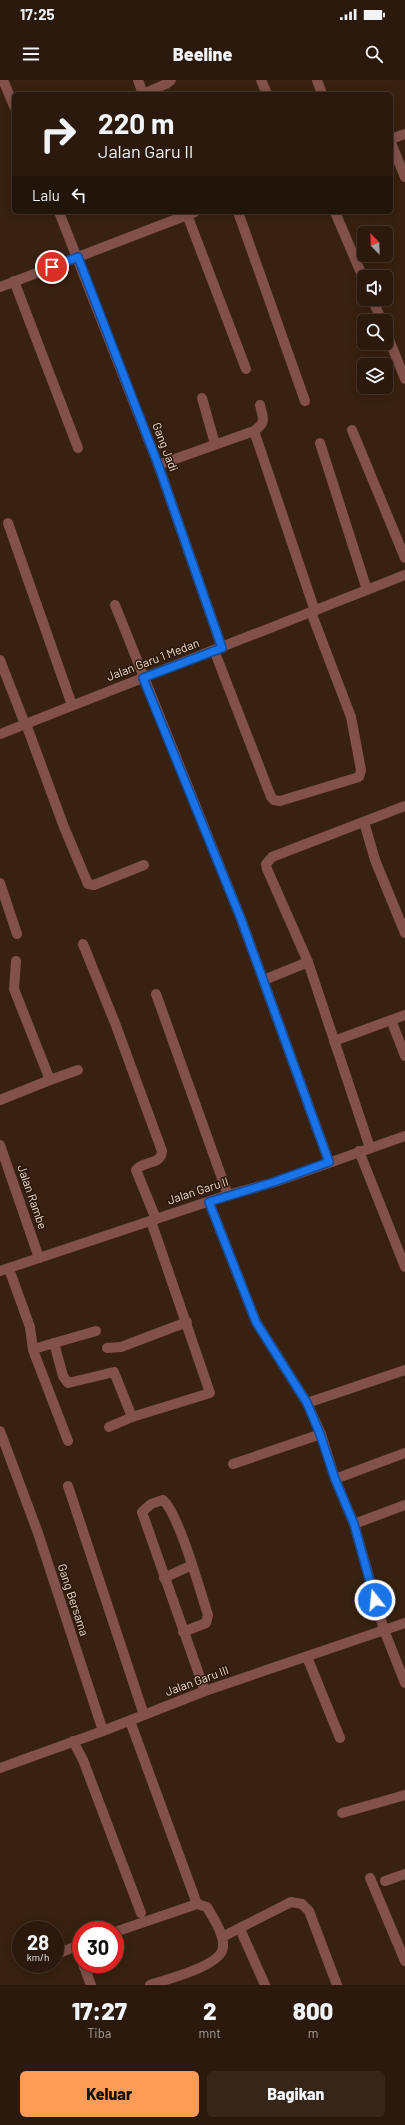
<!DOCTYPE html>
<html lang="id">
<style>
body{margin:0;font-family:Barlow,sans-serif;background:#36261a;color:#f1f3f6;height:100vh;display:flex;flex-direction:column;font-size:15px;white-space:nowrap}
*{box-sizing:border-box;margin:0}
p{font-size:13px;color:#a5a09d}
.icon{flex:none;width:22px;height:22px;fill:none;stroke:currentColor;stroke-width:2;stroke-linecap:round;stroke-linejoin:round}
.map{position:relative;height:1905px;overflow:hidden}
.details{display:flex;flex-direction:column;background:#2a190c;flex:1}
.details>*{flex:none}
.guide{position:absolute;left:12px;top:12px;width:381px;height:122px;border-radius:6px;box-shadow:0 2px 10px #0003,0 0 0 1px #46382d;background:#2a190c;color:#f1f3f6;overflow:hidden}
.needle{width:26px;rotate:337deg}
.fabs{position:absolute;left:357px;top:146px;display:grid;gap:8px}
.fabs a{display:grid;place-items:center;width:36px;height:36px;border-radius:6px;background:#2a190c;box-shadow:0 2px 10px #0003,0 0 0 1px #46382d;font-size:20px}
.speed{position:absolute;left:12px;top:1841px;display:flex;gap:8px;font-size:20px;font-weight:700;text-align:center}
.speed>*{display:grid;place-content:center;width:52px;height:52px;border-radius:50%;background:#2a190c;box-shadow:0 2px 10px #0003,0 0 0 1px #46382d;line-height:1}
.speed small{font-size:10px;font-weight:400}
.speed .limit{border:6px solid #d22;background:#fff;color:#111}
.pin{position:absolute;display:grid;place-items:center;width:34px;height:34px;color:#fff;margin:-17px;border:2px solid #fff;border-radius:50%;box-shadow:0 1px 4px #0007}
.me{position:absolute;width:44px;margin:-22px;rotate:344deg;stroke-linejoin:round;filter:drop-shadow(0 0 3px #0008)}
.turn{display:flex;align-items:center;gap:14px;height:84px;padding:0 20px;font-size:18px}
.turn .icon{width:52px;height:52px;stroke-width:2.5}
.turn b{display:block;font-size:28px;line-height:34px}
.then{display:flex;align-items:center;height:38px;padding:0 20px;background:#0003;gap:8px;font-size:15px}
.eta{display:flex;justify-content:space-evenly;align-items:center;height:68px;text-align:center}
.eta b{font-size:24px;font-weight:800;line-height:28px}
.button{display:flex;gap:8px;margin-top:auto;padding:8px 20px}
.button a{flex:1;height:46px;border-radius:6px;background:#fe9c57;color:#111;font-size:16px;font-weight:800;line-height:46px;text-align:center}
.button a+a{background:#36261a;color:#f1f3f6}
.status{display:flex;justify-content:space-between;align-items:center;height:28px;padding:0 20px;background:#2a190c;direction:ltr}
.status svg{height:11px;fill:currentColor}
header{display:flex;justify-content:space-between;align-items:center;height:52px;padding:0 20px;background:#2a190c;font-size:18px;font-weight:800}
.map>svg:first-child{display:block}
.lines{fill:none;stroke-linecap:round;stroke-linejoin:round}
.minor{stroke:#82514b;stroke-width:10}
.route-casing{stroke:#114b97;stroke-width:10}
.route{stroke:#1a73e8;stroke-width:7}
.labels{text-anchor:middle;stroke-width:3;stroke-linejoin:round;paint-order:stroke}
.street-label{font-size:12px;fill:#ecdcd2;stroke:#2d1707}
</style>
<div class="status"><b>17:25</b><svg viewBox="0 0 49 12"><path d="M0 12V9h3v3zM5 12V6h3v6zM10 12V3h3v9zM15 12V0h3v12zM26 1h20v11H26zM47 4h2v5h-2z"/></svg></div>
<header><svg class="icon" aria-label="menu" viewBox="0 0 24 24"><path d="M4 6h16M4 12h16M4 18h16"/></svg>Beeline<svg class="icon" aria-label="search" viewBox="0 0 24 24"><circle cx="10" cy="10" r="6"/><path d="M15 15l6 6"/></svg></header>
<div class="map">
<svg width="405" height="1905" viewBox="0 0 405 1905">
<rect width="100%" height="100%" fill="#382110"/>
<g class="lines">
<g class="minor">
<polyline points="3,0 14,26"/>
<polyline points="138,0 143,14"/>
<polyline points="261,0 267,14"/>
<polyline points="317,0 322,14"/>
<polyline points="143,14 166,4 171,0"/>
<polyline points="391,59 405,54"/>
<polyline points="391,63 405,97"/>
<polyline points="59,132 159,387 222,568"/>
<polyline points="186,132 246,289"/>
<polyline points="238,132 305,321"/>
<polyline points="335,132 364,200"/>
<polyline points="14,201 78,368"/>
<polyline points="0,207 195,132"/>
<polyline points="372,219 382,241"/>
<polyline points="386,252 405,299"/>
<polyline points="202,318 215,364"/>
<polyline points="352,350 405,478"/>
<polyline points="254,351 315,531"/>
<polyline points="320,363 367,510"/>
<path d="M158 385 254 351C267 342 263 339 260 325"/>
<polyline points="8,443 72,625"/>
<polyline points="115,525 241,839 329,1082"/>
<polyline points="214,570 271,717 274,720 280,721 359,697 361,690 351,637 311,532"/>
<polyline points="0,580 25,644"/>
<polyline points="26,644 64,747 88,804 94,805 144,785"/>
<polyline points="0,654 405,495"/>
<polyline points="364,742 375,780 405,853"/>
<polyline points="0,803 17,854"/>
<path d="M83 864 115 943 162 1071C161 1086 143 1080 136 1090L156 1139"/>
<polyline points="264,900 308,882"/>
<polyline points="156,914 228,1115"/>
<polyline points="391,940 405,976"/>
<polyline points="334,961 405,935"/>
<polyline points="50,1000 78,990"/>
<polyline points="0,1020 50,1000 14,909 16,881"/>
<polyline points="0,1065 39,1178"/>
<polyline points="370,1068 308,882 267,789 266,784 272,777 405,726"/>
<polyline points="359,1071 405,1187"/>
<polyline points="209,1122 256,1242 307,1323 321,1354 335,1399 354,1444 384,1550 405,1603"/>
<polyline points="9,1189 30,1247 33,1270 68,1361"/>
<polyline points="0,1191 228,1115 275,1102 405,1056"/>
<polyline points="54,1263 63,1296 68,1303 114,1292 132,1337"/>
<polyline points="37,1268 96,1251"/>
<polyline points="107,1268 121,1267 187,1242"/>
<polyline points="307,1323 405,1290"/>
<polyline points="109,1347 132,1337 210,1313 151,1141"/>
<polyline points="0,1351 38,1453 103,1651"/>
<polyline points="233,1384 321,1354"/>
<polyline points="335,1399 405,1373"/>
<polyline points="68,1406 144,1635"/>
<polyline points="354,1444 405,1425"/>
<polyline points="164,1498 192,1485"/>
<path d="M183 1552 206 1543 208 1535C200 1511 179 1434 163 1420L151 1424 142 1432 202 1603 205 1611"/>
<polyline points="307,1577 340,1658"/>
<polyline points="130,1641 197,1824"/>
<polyline points="73,1661 83,1680 141,1833"/>
<polyline points="0,1688 103,1651 205,1611 405,1543"/>
<polyline points="342,1733 405,1715"/>
<polyline points="370,1798 405,1881"/>
<polyline points="385,1801 405,1794"/>
<polyline points="240,1849 265,1905"/>
<path d="M115 1852 197 1824 207 1827C213 1838 224 1853 223 1867 222 1886 167 1899 150 1905"/>
<polyline points="222,1857 291,1822 302,1824 309,1831 337,1905"/>
<polyline points="75,1866 81,1880"/>
<polyline points="55,1875 81,1864"/>
<polyline points="83,1884 91,1905"/>
</g>
</g>
<g class="lines">
<defs>
<polyline id="route" points="52,187 78,177 159,387 222,568 143,598 241,839 329,1082 274,1102 209,1122 256,1242 307,1323 320,1354 335,1399 354,1444 375,1520"/>
</defs>
<use href="#route" class="route-casing"/>
<use href="#route" class="route"/>
</g>
<g class="labels">
<g class="street-label">
<text transform="translate(165 367) rotate(69)" y="4">Gang Jadi</text>
<text transform="translate(153 580) rotate(-21)" y="4">Jalan Garu 1 Medan</text>
<text transform="translate(198 1111) rotate(-18)" y="4">Jalan Garu II</text>
<text transform="translate(32 1117) rotate(71)" y="4">Jalan Rambe</text>
<text transform="translate(73 1520) rotate(72)" y="4">Gang Bersama</text>
<text transform="translate(197 1601) rotate(-20)" y="4">Jalan Garu III</text>
</g>
</g>
</svg>
<div class="fabs">
<a><svg class="needle" viewBox="-14 -14 28 28"><path d="M0-13l5 13h-10z" fill="#e53935"/><path d="M0 13l5-13h-10z" fill="#a5a09d"/></svg></a>
<a><svg class="icon" aria-label="sound" viewBox="0 0 24 24"><path d="M4 9h4l5-4v14l-5-4H4zM17 9q2 3 0 6"/></svg></a>
<a><svg class="icon" aria-label="search" viewBox="0 0 24 24"><circle cx="10" cy="10" r="6"/><path d="M15 15l6 6"/></svg></a>
<a><svg class="icon" aria-label="layers" viewBox="0 0 24 24"><path d="M12 4l9 5-9 5-9-5zM3 14l9 5 9-5"/></svg></a>
</div>
<div class="speed"><div>28<small>km/h</small></div><div class="limit">30</div></div>
<div class="pin" style="left:52px;top:187px;background:#d93025"><svg class="icon" aria-label="arrive" viewBox="0 0 24 24"><path d="M6 21V4h12l-3 4 3 4H6"/></svg></div>
<svg class="me" style="left:375px;top:1520px" viewBox="-20 -20 40 40"><circle r="17" fill="#1a73e8" stroke="#fff" stroke-width="3"/><path d="M0-11L8 9 0 5-8 9z" fill="#fff"/></svg>
<div class="guide">
<div class="turn"><svg class="icon" aria-label="right" viewBox="0 0 24 24"><path d="M7 20v-9h11M14 6l5 5-5 5"/></svg><div><b>220 m</b>Jalan Garu II</div></div>
<div class="then">Lalu<svg class="icon" aria-label="left" viewBox="0 0 24 24"><path d="M17 20v-9H6M10 6l-5 5 5 5"/></svg></div>
</div>
</div>
<section class="details">
<div class="eta">
<div><b>17:27</b><p>Tiba</p></div>
<div><b>2</b><p>mnt</p></div>
<div><b>800</b><p>m</p></div>
</div>
<div class="button"><a>Keluar</a><a>Bagikan</a></div>
</section>
